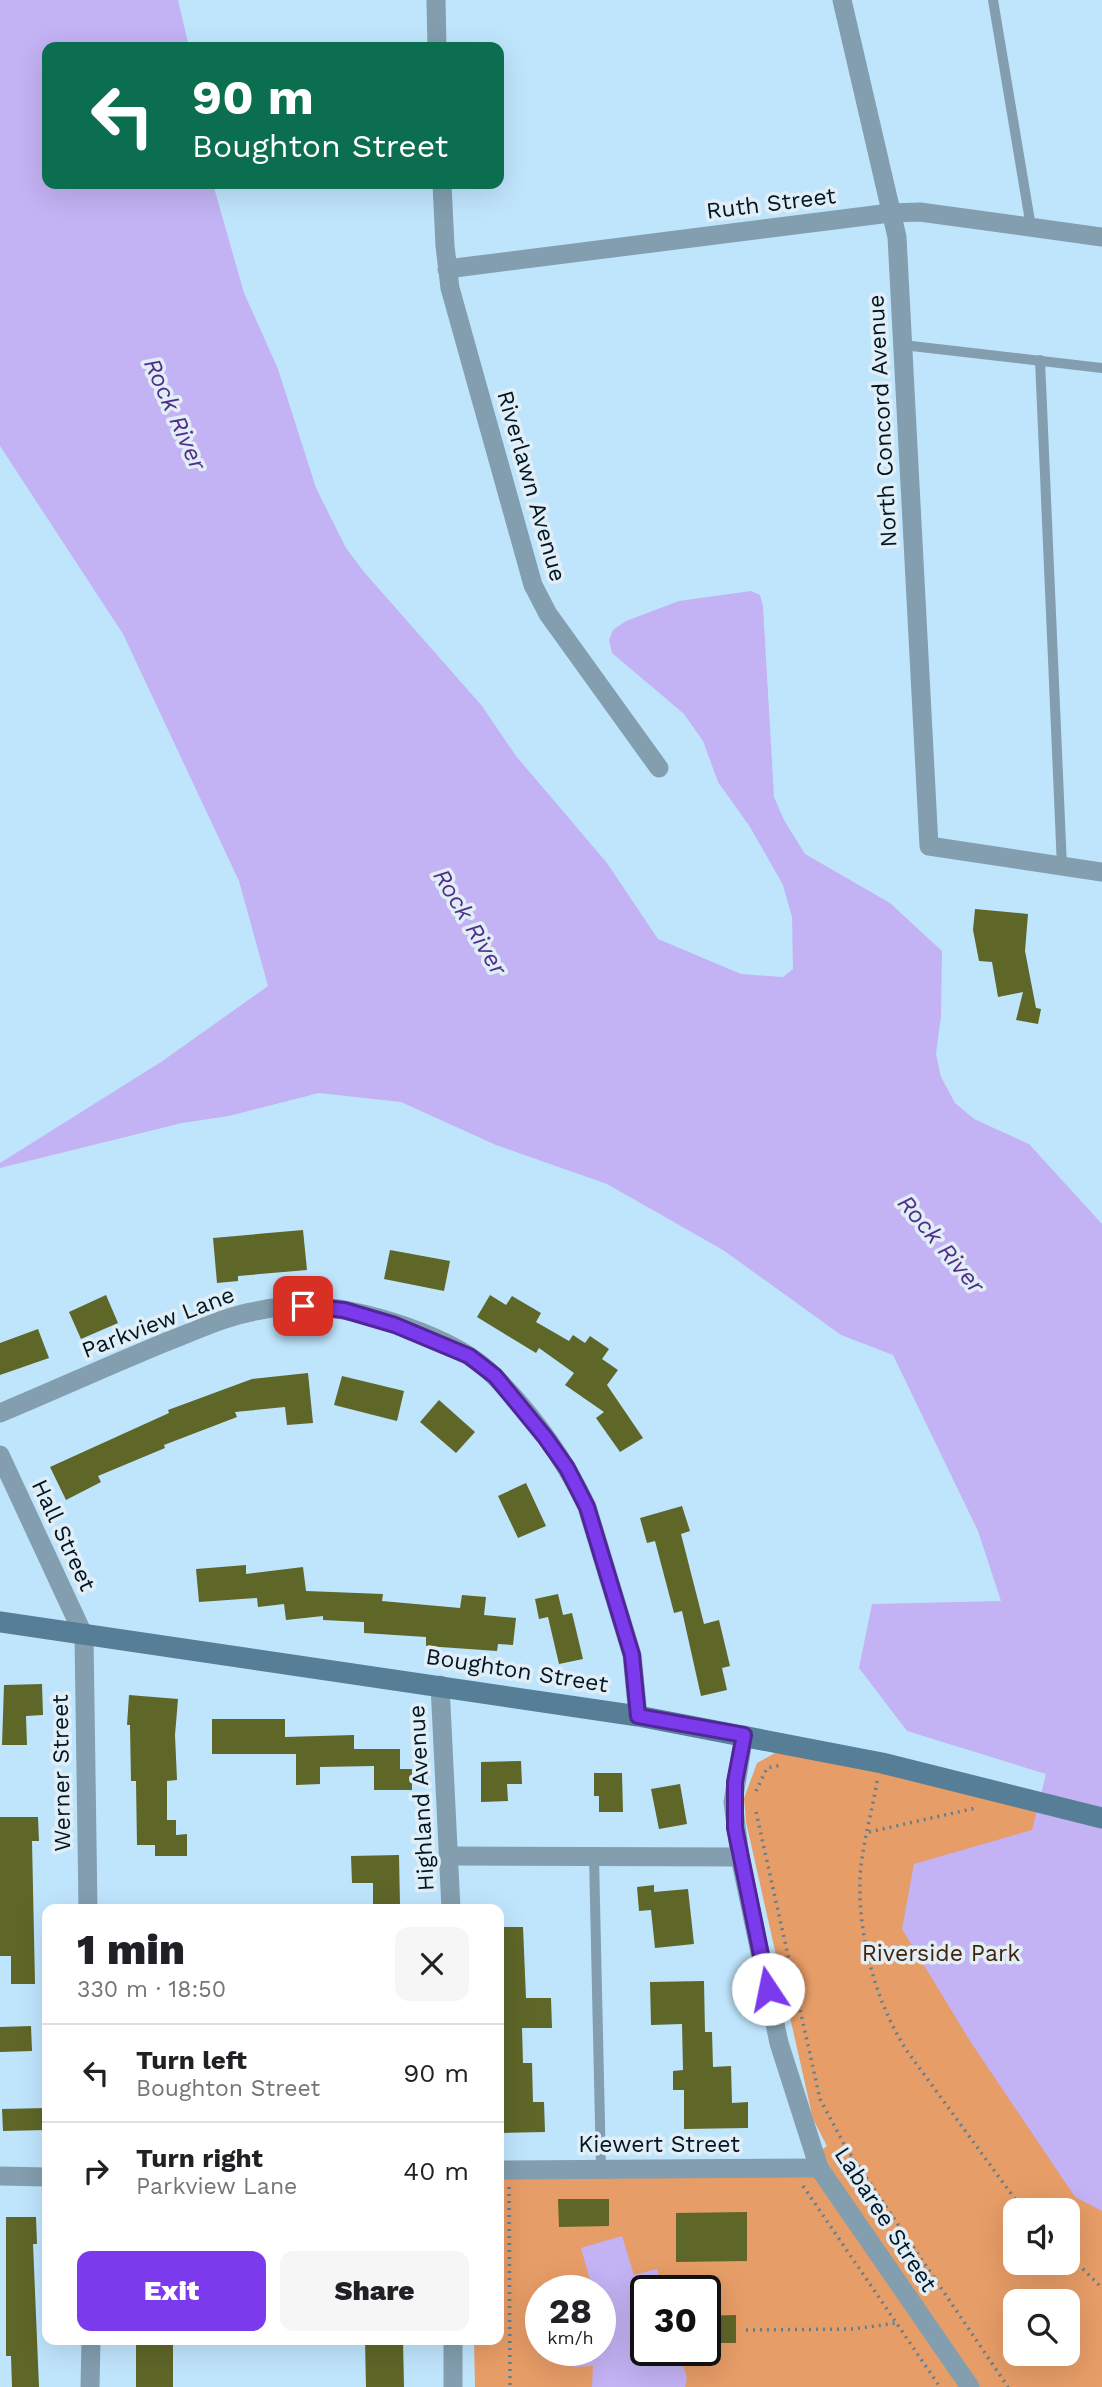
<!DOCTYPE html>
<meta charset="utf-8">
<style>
body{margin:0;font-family:"Work Sans",sans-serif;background:#f6f6f6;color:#202124;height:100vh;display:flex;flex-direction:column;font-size:26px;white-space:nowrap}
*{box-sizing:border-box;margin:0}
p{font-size:23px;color:#757577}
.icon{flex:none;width:38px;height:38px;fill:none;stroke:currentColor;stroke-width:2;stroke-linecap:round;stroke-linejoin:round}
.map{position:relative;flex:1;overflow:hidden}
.side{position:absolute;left:42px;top:1904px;width:462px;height:441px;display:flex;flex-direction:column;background:#fff;border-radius:14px;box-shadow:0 7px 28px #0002}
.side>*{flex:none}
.hud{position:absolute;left:42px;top:42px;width:462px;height:147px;border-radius:14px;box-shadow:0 7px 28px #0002;background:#0b6e4f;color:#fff;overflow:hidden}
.fabs{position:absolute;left:1003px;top:2198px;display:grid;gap:14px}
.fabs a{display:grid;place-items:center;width:77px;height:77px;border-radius:14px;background:#fff;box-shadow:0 7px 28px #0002;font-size:35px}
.speed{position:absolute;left:525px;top:2275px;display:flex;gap:14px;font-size:35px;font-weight:700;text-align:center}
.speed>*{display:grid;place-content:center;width:91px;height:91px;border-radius:50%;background:#fff;box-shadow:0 7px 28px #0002;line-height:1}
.speed small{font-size:18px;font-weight:400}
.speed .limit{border:4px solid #111;border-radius:10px;background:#fff;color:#111}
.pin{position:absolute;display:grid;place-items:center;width:60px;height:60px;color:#fff;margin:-30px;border-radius:14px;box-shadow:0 4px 10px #0006}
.me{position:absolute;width:77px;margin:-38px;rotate:349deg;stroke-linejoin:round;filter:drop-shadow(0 0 5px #0008)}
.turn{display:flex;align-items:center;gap:24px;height:147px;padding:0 35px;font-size:32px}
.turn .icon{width:91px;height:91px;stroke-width:2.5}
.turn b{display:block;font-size:49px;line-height:60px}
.round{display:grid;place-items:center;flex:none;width:74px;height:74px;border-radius:14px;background:#f6f6f6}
.headline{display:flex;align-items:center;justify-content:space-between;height:119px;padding:0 35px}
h1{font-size:42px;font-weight:800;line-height:52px}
.cta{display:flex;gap:14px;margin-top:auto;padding:14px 35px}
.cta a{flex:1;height:80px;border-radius:14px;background:#7c3aed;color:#fff;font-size:28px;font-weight:800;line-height:80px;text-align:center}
.cta a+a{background:#f6f6f6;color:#202124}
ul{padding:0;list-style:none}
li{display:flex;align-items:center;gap:21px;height:98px;padding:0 35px;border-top:2px solid #e0e0e0}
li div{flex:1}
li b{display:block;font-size:26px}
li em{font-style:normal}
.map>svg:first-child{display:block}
.green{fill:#e79d67;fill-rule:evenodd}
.water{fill:#c3b2f4}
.building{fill:#5e6628}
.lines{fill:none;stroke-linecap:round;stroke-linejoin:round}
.path{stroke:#617f92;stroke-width:3.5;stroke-dasharray:2 5;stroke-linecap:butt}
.lane{stroke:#839eaf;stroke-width:10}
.street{stroke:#839eaf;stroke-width:19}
.secondary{stroke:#567e96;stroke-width:21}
.route-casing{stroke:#51269a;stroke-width:18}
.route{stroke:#7c3aed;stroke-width:12}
.labels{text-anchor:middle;stroke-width:7;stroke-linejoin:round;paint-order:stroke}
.street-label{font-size:23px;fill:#001624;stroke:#e2eef6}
.park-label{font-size:23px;fill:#41230a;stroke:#e2eef6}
.water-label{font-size:24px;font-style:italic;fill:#512e8c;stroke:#e2eef6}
</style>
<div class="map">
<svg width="1102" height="2387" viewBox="0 0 1102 2387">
<rect width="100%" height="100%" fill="#bfe5fd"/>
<path class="green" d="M794 1750 1102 1826V2387H475L474 2340H499V2173L795 2170 827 2146 813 2119 746 1822 744 1798 757 1763 777 1752ZM1015 2210H1068V2263H1015ZM541 2291H600V2350H541ZM646 2291H705V2350H646ZM1015 2301H1068V2354H1015Z"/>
<g class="water">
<polygon points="0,0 178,0 189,47 47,47 47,184 213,184 244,293 278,369 316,488 346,548 364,572 482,706 516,756 607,863 658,939 741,974 783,977 793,969 792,917 783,885 750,827 718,782 703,741 684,714 612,653 609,640 613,630 626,621 679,601 751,591 760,595 763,606 774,797 784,820 805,854 890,903 942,951 941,1016 936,1054 941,1077 955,1103 974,1119 1029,1144 1102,1224 1102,2211 1075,2197 970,2041 902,1929 914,1864 1032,1830 1046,1774 907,1731 859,1668 872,1604 1001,1601 978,1531 893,1355 841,1335 723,1250 607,1184 496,1145 401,1102 319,1093 229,1116 182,1123 0,1168 0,1163 161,1062 268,986 239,881 123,634 0,446"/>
<polygon points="622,2236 634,2275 657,2269 663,2291 646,2291 646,2350 679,2350 687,2379 685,2387 592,2387 593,2366 573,2367 573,2350 600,2350 600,2341 603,2340 600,2291 593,2291 581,2248"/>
</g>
<g class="building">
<polygon points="975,909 1028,914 1025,951 1036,1008 1041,1009 1038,1024 1016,1020 1023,992 998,997 992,962 979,961 973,930"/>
<polygon points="303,1230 307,1270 238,1276 238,1281 217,1283 213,1238"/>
<polygon points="390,1250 450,1261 444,1291 384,1279"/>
<polygon points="106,1295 118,1323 81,1339 69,1312"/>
<polygon points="490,1295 506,1305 512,1296 541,1313 536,1322 569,1341 573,1335 585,1343 590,1336 609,1349 602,1359 618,1370 607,1385 643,1438 620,1452 596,1418 604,1412 565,1385 574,1373 539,1348 536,1353 477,1317"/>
<polygon points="38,1329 49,1358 0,1375 0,1343"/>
<polygon points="308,1373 313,1423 287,1425 285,1407 235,1412 237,1417 164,1445 165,1448 98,1476 101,1482 66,1500 50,1467 169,1413 168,1410 252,1379"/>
<polygon points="342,1376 404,1391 397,1421 334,1405"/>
<polygon points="439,1400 475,1432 456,1453 420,1422"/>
<polygon points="526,1483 546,1526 518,1538 498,1496"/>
<polygon points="682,1506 690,1531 681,1534 704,1624 719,1620 730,1666 722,1668 727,1690 701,1696 682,1611 674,1613 655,1541 647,1543 640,1518"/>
<polygon points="246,1565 246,1574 303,1567 306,1591 383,1594 382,1601 460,1608 462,1595 486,1597 484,1615 516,1618 513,1645 498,1644 497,1651 426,1646 426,1637 364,1633 364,1622 323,1620 323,1616 286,1620 284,1604 258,1607 257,1598 199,1602 196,1569"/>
<polygon points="558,1594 563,1615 572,1613 583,1659 559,1664 548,1617 539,1619 535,1599"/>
<polygon points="42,1684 43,1715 26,1716 27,1745 2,1745 4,1685"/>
<polygon points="129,1695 178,1699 175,1735 177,1780 167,1781 167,1820 176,1820 176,1835 187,1834 187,1856 155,1856 155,1845 137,1845 136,1781 131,1781 130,1725 127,1725"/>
<polygon points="212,1719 285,1719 285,1737 354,1735 354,1749 400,1749 400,1769 412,1769 412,1790 374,1790 374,1766 320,1767 320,1784 296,1785 296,1754 212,1754"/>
<polygon points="521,1761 522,1784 507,1784 508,1801 481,1802 481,1762"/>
<polygon points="594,1773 622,1773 623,1812 599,1812 599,1796 594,1796"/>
<polygon points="680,1784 687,1824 659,1829 651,1789"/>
<polygon points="0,1817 38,1817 39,1841 32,1841 35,1984 11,1984 11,1956 0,1956"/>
<polygon points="399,1855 400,1905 373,1906 373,1883 352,1883 351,1856"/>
<polygon points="654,1885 654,1892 688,1889 694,1944 655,1948 651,1910 639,1911 637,1887"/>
<polygon points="499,1927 523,1927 526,1998 551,1998 552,2028 522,2028 523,2063 532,2063 533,2102 544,2102 545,2132 499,2133"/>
<polygon points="704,1981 705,2032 712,2032 713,2067 731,2066 732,2103 748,2102 748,2128 684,2129 684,2090 673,2090 673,2071 683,2070 682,2024 651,2025 650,1982"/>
<polygon points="31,2026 32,2051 0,2052 0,2027"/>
<polygon points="47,2108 47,2130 3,2131 2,2109"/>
<polygon points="558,2199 609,2199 609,2226 559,2227"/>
<polygon points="747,2212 747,2261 676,2262 676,2213"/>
<polygon points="6,2217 36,2217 37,2244 33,2244 39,2387 12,2387 11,2356 6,2356"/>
<polygon points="736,2315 736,2343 705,2343 705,2316"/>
<polygon points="365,2340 403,2340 404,2387 366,2387"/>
<rect x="136" y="2345" width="37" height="42"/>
</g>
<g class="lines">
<g class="path">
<path d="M877 1781C872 1813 862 1845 860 1877 858 1936 875 2001 907 2051L1023 2210"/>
<polyline points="756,1791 767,1768 782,1765"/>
<polyline points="756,1812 820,2099 845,2146 1008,2387"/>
<polyline points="869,1832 976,1808"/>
<polyline points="803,2186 940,2387"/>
<polyline points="509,2187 510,2387"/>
<polyline points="1068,2254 1102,2288"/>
<polyline points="746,2330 853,2329 897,2323"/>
</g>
<g class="lane">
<polyline points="993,0 1031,227"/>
<polyline points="903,345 1102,368"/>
<polyline points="1040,360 1062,867"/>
<polyline points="594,1857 601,2168"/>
</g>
<g class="street">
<polyline points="436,0 437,47"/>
<polyline points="842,0 897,237 929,846 1102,872"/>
<polyline points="442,184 445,246 450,288 533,585 548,614 659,768"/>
<polyline points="447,269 890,213 920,212 1102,237"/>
<path d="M0 1413C55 1390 110 1365 166 1342 195 1331 226 1316 256 1311 271 1308 289 1305 304 1306 360 1307 456 1336 495 1377 532 1414 565 1460 587 1507L632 1655 638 1716"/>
<polyline points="0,1455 84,1636 88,1909"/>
<polyline points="440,1685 451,1909"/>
<polyline points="744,1735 733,1802 740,1857 779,2043 819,2168 970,2387"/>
<polyline points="450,1856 740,1857"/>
<polyline points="499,2170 819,2168"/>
<polyline points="0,2176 47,2177"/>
<polyline points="453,2340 453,2387"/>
<polyline points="90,2387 91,2340"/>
</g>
<polyline class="secondary" points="0,1622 638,1716 882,1763 1102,1818"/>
</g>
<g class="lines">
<defs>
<polyline id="route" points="303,1306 344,1310 395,1325 469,1356 495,1376 545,1437 567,1468 587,1507 632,1655 638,1716 744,1735 735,1782 735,1828 768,1989"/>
</defs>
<use href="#route" class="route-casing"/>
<use href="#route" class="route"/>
</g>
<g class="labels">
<g class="street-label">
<text transform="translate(771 203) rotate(-7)" y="8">Ruth Street</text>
<text transform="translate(882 421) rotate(-93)" y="8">North Concord Avenue</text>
<text transform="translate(532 486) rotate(74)" y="8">Riverlawn Avenue</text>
<text transform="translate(158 1322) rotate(-21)" y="8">Parkview Lane</text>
<text transform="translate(64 1535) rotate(65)" y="8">Hall Street</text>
<text transform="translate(517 1670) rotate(9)" y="8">Boughton Street</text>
<text transform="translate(61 1773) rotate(-91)" y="8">Werner Street</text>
<text transform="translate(421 1798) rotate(-93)" y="8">Highland Avenue</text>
<text x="659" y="2152">Kiewert Street</text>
<text transform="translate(886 2219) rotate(57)" y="8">Labaree Street</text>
</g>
<g class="park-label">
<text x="941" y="1961">Riverside Park</text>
</g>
<g class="water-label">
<text transform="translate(175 414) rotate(66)" y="8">Rock River</text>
<text transform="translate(470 922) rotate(59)" y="8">Rock River</text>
<text transform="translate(941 1244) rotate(50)" y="8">Rock River</text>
</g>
</g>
</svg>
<div class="fabs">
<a><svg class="icon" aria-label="sound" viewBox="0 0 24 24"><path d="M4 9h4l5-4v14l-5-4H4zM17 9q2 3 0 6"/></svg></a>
<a><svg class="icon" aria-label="search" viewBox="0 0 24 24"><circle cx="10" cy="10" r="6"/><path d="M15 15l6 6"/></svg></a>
</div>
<div class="speed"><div>28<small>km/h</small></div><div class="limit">30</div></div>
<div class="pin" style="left:303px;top:1306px;background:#d93025"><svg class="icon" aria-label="arrive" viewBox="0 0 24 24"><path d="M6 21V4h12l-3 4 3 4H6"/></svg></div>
<svg class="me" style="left:768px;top:1989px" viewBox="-20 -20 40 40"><circle r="19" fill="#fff"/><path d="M0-13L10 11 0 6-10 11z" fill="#7c3aed"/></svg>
<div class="hud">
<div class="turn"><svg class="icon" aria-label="left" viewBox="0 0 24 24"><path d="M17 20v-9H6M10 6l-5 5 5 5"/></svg><div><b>90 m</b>Boughton Street</div></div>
</div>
<section class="side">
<div class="headline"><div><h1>1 min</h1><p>330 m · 18:50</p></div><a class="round"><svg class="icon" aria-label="close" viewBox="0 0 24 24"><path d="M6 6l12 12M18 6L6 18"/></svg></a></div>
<ul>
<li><svg class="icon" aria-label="left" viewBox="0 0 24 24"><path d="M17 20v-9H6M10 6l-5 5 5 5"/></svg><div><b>Turn left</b><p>Boughton Street</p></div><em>90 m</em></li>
<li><svg class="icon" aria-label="right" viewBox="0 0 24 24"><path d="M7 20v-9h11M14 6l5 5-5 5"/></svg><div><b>Turn right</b><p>Parkview Lane</p></div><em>40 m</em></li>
</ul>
<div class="cta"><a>Exit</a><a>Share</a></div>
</section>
</div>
